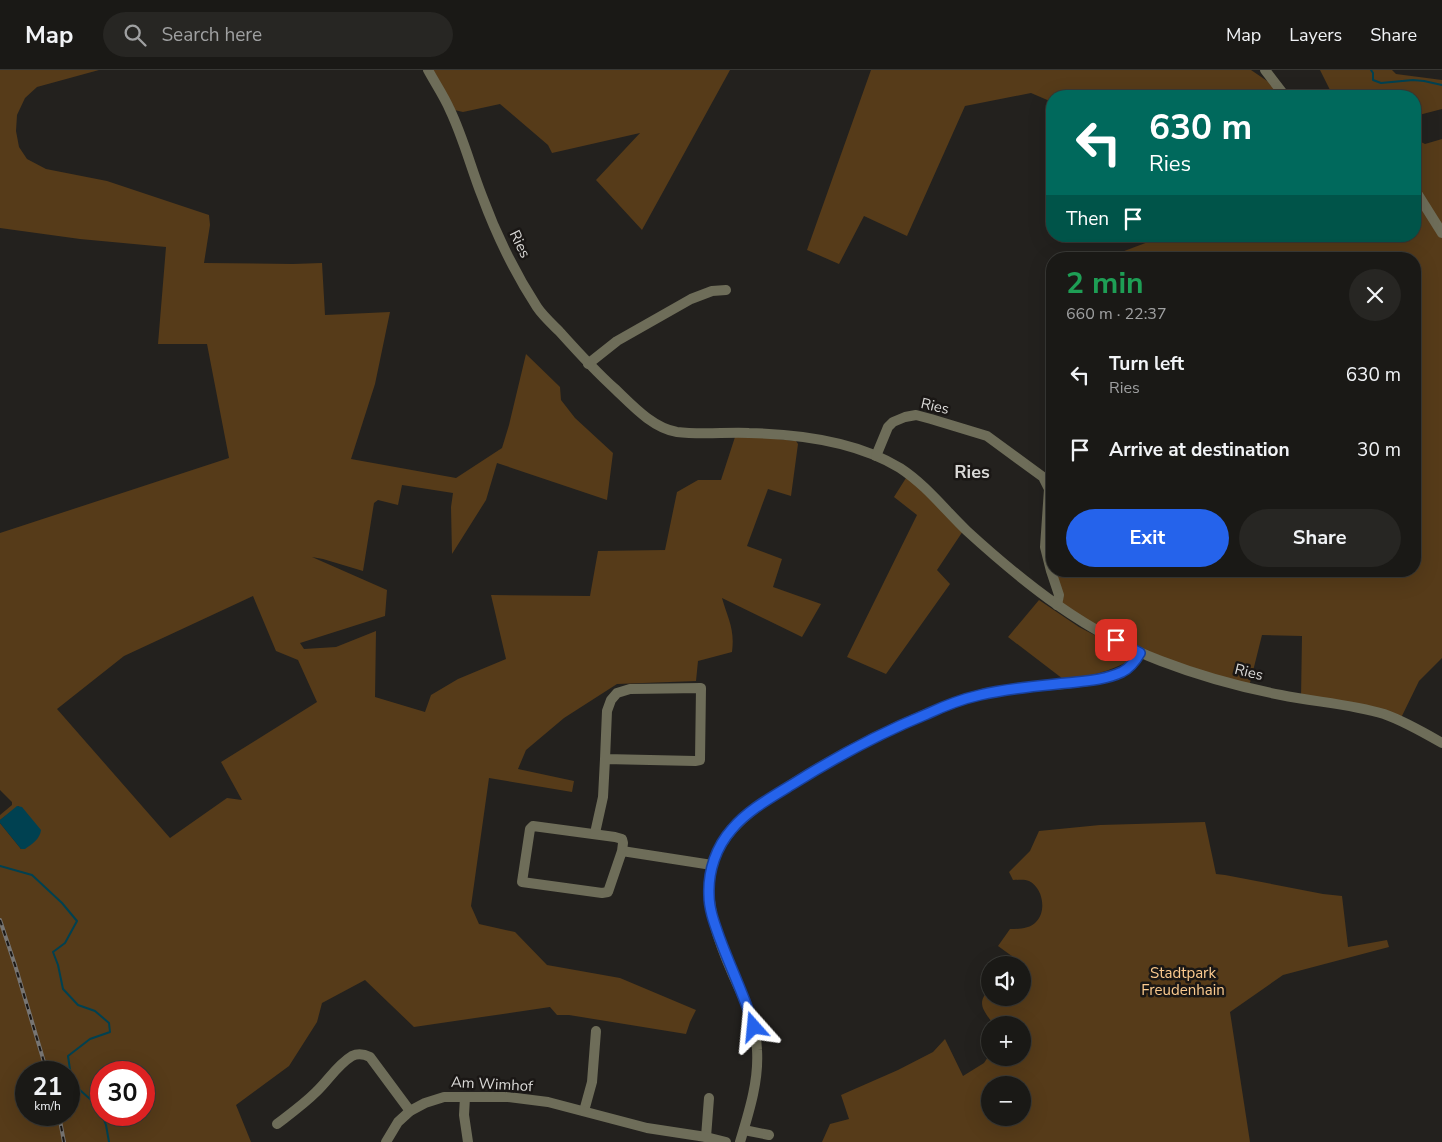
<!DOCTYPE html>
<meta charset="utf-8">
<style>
body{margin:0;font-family:"Nunito Sans",sans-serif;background:#272623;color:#f1f3f6;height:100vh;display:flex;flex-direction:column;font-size:19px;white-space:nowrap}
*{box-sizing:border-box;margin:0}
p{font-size:16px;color:#9fa0a1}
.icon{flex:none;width:28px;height:28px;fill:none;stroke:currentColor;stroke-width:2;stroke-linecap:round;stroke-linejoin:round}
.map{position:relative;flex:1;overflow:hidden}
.drawer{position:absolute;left:1046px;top:182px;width:375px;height:325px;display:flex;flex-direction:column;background:#1a1916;border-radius:20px;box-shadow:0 5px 20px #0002,0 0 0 1px #383835}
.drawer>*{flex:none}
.guide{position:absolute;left:1046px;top:20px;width:375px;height:152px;border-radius:20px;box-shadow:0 5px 20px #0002,0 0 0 1px #383835;background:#00695c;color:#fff;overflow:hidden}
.tools{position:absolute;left:981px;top:886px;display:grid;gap:10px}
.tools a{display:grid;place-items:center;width:50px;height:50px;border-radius:50%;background:#1a1916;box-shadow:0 5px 20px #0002,0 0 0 1px #383835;font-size:25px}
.speed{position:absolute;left:15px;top:991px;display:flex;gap:10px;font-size:25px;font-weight:700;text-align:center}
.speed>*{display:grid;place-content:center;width:65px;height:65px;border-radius:50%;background:#1a1916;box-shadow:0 5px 20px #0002,0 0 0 1px #383835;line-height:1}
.speed small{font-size:12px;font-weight:400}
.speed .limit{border:8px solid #d22;background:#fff;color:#111}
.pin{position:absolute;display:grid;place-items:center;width:42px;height:42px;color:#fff;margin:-21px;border-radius:10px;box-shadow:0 2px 8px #0006}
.me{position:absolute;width:55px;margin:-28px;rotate:342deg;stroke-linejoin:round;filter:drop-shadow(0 0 4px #0008)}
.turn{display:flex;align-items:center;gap:18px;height:105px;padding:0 20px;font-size:22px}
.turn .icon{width:65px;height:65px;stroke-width:2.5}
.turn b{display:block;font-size:35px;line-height:42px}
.then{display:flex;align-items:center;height:48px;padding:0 20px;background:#0003;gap:10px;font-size:19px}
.round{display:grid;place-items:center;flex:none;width:52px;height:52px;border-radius:26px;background:#272623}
.overview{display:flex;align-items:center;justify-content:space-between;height:85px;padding:0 20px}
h1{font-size:30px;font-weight:700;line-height:38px;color:#1e9e55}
.button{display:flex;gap:10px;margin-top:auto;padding:10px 20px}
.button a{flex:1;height:58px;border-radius:30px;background:#2563eb;color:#fff;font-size:20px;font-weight:700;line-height:58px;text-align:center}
.button a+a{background:#272623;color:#f1f3f6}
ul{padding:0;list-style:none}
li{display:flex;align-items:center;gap:15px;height:75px;padding:0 20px}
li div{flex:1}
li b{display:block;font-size:19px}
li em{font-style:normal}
header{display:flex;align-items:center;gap:30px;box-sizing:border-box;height:70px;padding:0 25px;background:#1a1916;border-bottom:1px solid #383835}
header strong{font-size:24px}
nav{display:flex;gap:28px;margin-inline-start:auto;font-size:18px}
.search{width:350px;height:45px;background:#272623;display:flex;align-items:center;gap:12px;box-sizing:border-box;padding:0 18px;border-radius:28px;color:#9fa0a1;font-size:19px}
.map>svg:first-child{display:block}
.green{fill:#563b19;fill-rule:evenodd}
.water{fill:#004151}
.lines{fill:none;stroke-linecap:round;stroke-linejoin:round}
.stream{stroke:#004151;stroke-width:2}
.minor{stroke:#6e6d59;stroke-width:10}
.rail-casing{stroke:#777573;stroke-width:4}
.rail{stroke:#1a1715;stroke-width:2;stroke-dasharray:5.5;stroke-linecap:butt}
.route-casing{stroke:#184099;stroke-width:12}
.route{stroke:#2563eb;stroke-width:9}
.labels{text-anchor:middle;stroke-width:5;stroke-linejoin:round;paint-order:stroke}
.street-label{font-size:15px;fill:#dad9d7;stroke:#1a1715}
.park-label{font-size:15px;fill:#fccb8f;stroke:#1a1715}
.quarter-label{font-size:18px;font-weight:bold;fill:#dad9d7;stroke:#1a1715}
</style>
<header>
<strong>Map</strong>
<div class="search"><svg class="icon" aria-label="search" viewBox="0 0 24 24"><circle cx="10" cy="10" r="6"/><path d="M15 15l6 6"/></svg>Search here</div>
<nav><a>Map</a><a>Layers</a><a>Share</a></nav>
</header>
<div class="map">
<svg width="1442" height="1072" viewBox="0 0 1442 1072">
<rect width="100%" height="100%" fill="#23211e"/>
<g class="green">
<path d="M0 0H99L37 17 25 28 17 45 16 61 19 77 27 89 46 99 107 111 209 145 210 155 204 193 293 194 322 193 325 245 390 242 375 314 351 389 456 408 502 378 509 355 526 284 560 317 561 330 575 348 613 383 607 430 497 393 486 430 452 484 451 437 453 423 402 415 398 435 378 430 374 433 363 501 323 489 312 487 387 520 385 546 300 573 304 579 336 577 376 561 375 627 425 642 431 625 458 609 506 589 491 525 590 526 598 481 665 480 677 422 698 410H721L735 367 752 366 796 371 798 374 791 426 768 419 747 476 782 489 773 517 821 534 802 567 722 528C728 549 735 559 732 582L698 591 696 611 617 614 564 648 526 680 518 699 574 711 572 722 489 708 471 836 479 854 515 862 547 895 620 908 696 940 690 952 686 964 569 945H557L550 937 414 957 365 910 322 933 317 952 289 996 236 1035 251 1072H0V753L21 779H25L19 736 0 750V745L12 735V732L0 720V463L229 388 207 274H158L166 177 80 169 0 158ZM253 526 276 581 298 590 317 632 221 692 242 730 227 728 170 768 57 639 124 586ZM26 1002H69V1045H26ZM101 1002H144V1045H101Z"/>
<polygon points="428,0 730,0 642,160 596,110 640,63 552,83 548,75 500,34 463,42 450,39"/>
<polygon points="871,0 1251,0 1289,26 1052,26 1052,32 1031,23 965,36 907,166 864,146 839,194 807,180"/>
<polygon points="1320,0 1392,0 1396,4 1442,10 1442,39 1415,46 1415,26 1323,26 1331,22"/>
<polygon points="1415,69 1425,74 1442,69 1442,588 1419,611 1400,650 1301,629 1302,566 1262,565 1249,617 1160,591 1057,535 1044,471 1052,470 1052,501 1415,501 1415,189 1103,189 1164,166 1415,166"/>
<polygon points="906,408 910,409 963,461 937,500 950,514 886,604 847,587 917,445 894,427"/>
<path d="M1039 530 1079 557 1127 582 1129 586 1127 592C1103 604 1089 606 1063 609L1008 567Z"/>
<path d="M1205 752 1216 804 1225 805 1323 824 1342 826 1348 877 1387 870 1389 877 1283 905 1230 942 1250 1072H822L830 1054 849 1049 841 1025 898 1000 933 982 945 969 963 1006 984 993 990 984V988H1022V955H994C984 941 975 933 990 919V928H1022L1023 894 998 876 1010 859C1018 859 1030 859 1036 852 1047 841 1043 818 1029 811 1025 809 1018 810 1013 810L1009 802 1030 781 1039 761 1100 755ZM990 1015H1022V1048H990Z"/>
</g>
<path class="water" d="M17 736 22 737 41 760C40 769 32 774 25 779H21L0 753V750Z"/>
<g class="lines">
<g class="stream">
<polyline points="1371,0 1373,3 1373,10 1381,13 1413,10 1424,11 1442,15"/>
<polyline points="0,796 32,805 62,833 77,851 65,873 53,882 58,895 63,919 78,935 95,941 109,953 110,962 90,969 68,986 72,1013 99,1037 101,1043"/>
<polyline points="102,1045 106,1055 109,1072"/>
</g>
<g class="minor">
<path d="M428 0C435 13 444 26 450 40 463 67 471 98 482 126 496 164 515 203 537 237 543 246 552 254 559 261 577 281 594 300 614 318 631 334 652 358 677 362 700 365 726 362 749 363 798 364 858 372 900 398 926 415 945 440 967 461 1025 514 1087 563 1161 591 1200 606 1240 617 1281 625 1315 632 1351 634 1384 644 1404 651 1423 662 1442 673"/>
<polyline points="1265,0 1285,26"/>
<polyline points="1415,120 1442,163"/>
<polyline points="588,294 617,271 691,229 712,221 726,220"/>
<polyline points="876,386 888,357 893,352 905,347 916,345 931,349 987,366 1043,407 1049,419 1045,477 1051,501 1059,525 1057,535"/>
<polyline points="595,763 603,727 605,689 695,691 700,690 701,618 630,619 617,623 611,630 607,641 605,689"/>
<polyline points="622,781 623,773 622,769 615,767 533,756 530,759 522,812 602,823 608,822 622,781 712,795"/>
<polyline points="465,1027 464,1045 468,1072"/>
<polyline points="584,1041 592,1012 596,961"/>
<path d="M277 1054C290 1044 304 1034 316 1022 328 1011 337 995 352 986 358 983 364 984 370 987L410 1041"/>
<polyline points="744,1060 769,1065"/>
<polyline points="706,1067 709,1028"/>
<polyline points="386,1072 398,1052 410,1041 425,1033 444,1027 508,1027 548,1032 647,1058 706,1067 726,1072"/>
<path d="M740 1072C749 1042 759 1011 757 980 756 953 744 929 733 905 701 831 692 780 767 730 817 697 870 667 926 644 944 637 962 629 982 624 1009 619 1036 616 1064 614 1083 612 1103 610 1121 602 1130 598 1135 591 1140 583"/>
</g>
<defs>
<g id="rail">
<polyline points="0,850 15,895 47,1002"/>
<polyline points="59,1045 64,1072"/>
</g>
</defs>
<use href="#rail" class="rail-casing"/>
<use href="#rail" class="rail"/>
</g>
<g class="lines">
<defs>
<path id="route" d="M754 957C745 927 731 899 720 869 715 855 709 840 709 825 708 801 716 777 732 759 748 740 772 727 793 714 836 687 880 663 927 644 944 636 962 629 980 625 1009 618 1038 616 1067 613 1085 611 1105 610 1122 602 1130 598 1136 590 1140 583L1116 570"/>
</defs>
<use href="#route" class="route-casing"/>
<use href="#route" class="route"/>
</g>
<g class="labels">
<g class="street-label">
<text transform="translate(520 174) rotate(64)" y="5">Ries</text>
<text transform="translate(935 336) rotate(13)" y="5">Ries</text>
<text transform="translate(1249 602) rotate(14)" y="5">Ries</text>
<text transform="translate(492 1014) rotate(3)" y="5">Am Wimhof</text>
</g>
<g class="park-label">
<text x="1183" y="908">Stadtpark<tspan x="1183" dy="17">Freudenhain</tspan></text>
</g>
<g class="quarter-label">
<text x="972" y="408">Ries</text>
</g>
</g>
</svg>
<div class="tools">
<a><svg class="icon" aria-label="sound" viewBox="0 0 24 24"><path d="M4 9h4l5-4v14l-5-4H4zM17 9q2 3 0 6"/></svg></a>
<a>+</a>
<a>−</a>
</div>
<div class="speed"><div>21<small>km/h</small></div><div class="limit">30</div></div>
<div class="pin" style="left:1116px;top:570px;background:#d93025"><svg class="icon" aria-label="arrive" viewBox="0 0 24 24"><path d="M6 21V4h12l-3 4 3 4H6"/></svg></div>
<svg class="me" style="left:754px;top:957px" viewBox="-20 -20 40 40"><path d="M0-17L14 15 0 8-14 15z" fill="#2563eb" stroke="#fff" stroke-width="4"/></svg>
<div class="guide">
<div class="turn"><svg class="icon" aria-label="left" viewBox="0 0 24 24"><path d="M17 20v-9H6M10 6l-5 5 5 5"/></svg><div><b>630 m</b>Ries</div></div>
<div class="then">Then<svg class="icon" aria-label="arrive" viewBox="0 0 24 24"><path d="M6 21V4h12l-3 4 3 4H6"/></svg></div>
</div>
<section class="drawer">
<div class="overview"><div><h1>2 min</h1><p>660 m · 22:37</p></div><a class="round"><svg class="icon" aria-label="close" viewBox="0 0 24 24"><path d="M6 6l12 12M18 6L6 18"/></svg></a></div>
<ul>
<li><svg class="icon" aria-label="left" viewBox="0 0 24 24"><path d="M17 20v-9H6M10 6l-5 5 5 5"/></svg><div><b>Turn left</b><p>Ries</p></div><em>630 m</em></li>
<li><svg class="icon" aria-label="arrive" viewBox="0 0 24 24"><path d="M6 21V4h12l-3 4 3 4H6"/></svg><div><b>Arrive at destination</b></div><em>30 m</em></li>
</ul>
<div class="button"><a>Exit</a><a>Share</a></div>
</section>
</div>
